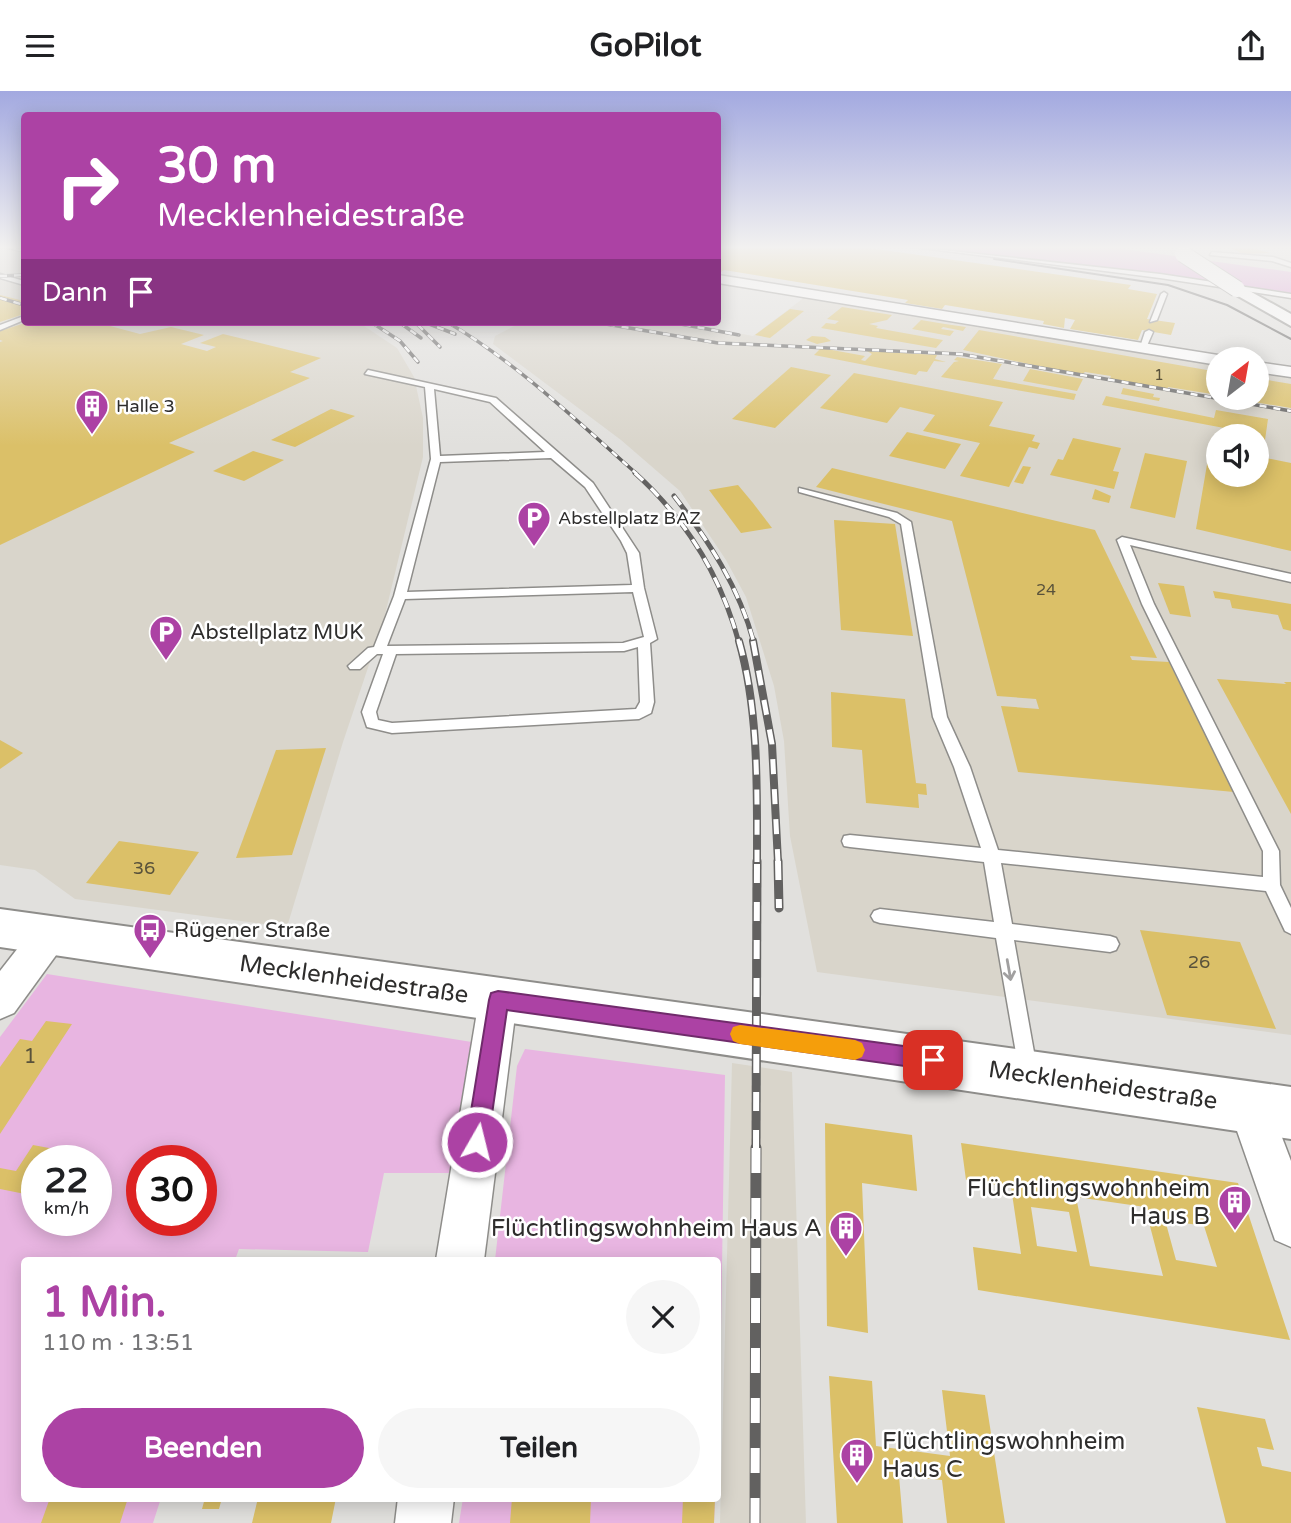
<!DOCTYPE html>
<html lang="de">
<meta charset="utf-8">
<style>
body{margin:0;font-family:"Varela Round",sans-serif;background:#f6f6f6;color:#202124;height:100vh;display:flex;flex-direction:column;font-size:26px;white-space:nowrap}
*{box-sizing:border-box;margin:0}
p{font-size:23px;color:#757577}
.icon{flex:none;width:38px;height:38px;fill:none;stroke:currentColor;stroke-width:2;stroke-linecap:round;stroke-linejoin:round}
.map{position:relative;flex:1;overflow:hidden}
.details{position:absolute;left:21px;top:1166px;width:700px;height:245px;display:flex;flex-direction:column;background:#fff;border-radius:7px;box-shadow:0 4px 18px #0003}
.details>*{flex:none}
.hud{position:absolute;left:21px;top:21px;width:700px;height:214px;border-radius:7px;box-shadow:0 4px 18px #0003;background:#ac42a4;color:#fff;overflow:hidden}
.needle{width:46px;rotate:31deg}
.controls{position:absolute;left:1206px;top:256px;display:grid;gap:14px}
.controls a{display:grid;place-items:center;width:63px;height:63px;border-radius:50%;background:#fff;box-shadow:0 4px 18px #0003;font-size:35px}
.speed{position:absolute;left:21px;top:1054px;display:flex;gap:14px;font-size:35px;font-weight:700;text-align:center}
.speed>*{display:grid;place-content:center;width:91px;height:91px;border-radius:50%;background:#fff;box-shadow:0 4px 18px #0003;line-height:1}
.speed small{font-size:18px;font-weight:400}
.speed .limit{border:10px solid #d22;background:#fff;color:#111}
.pin{position:absolute;display:grid;place-items:center;width:60px;height:60px;color:#fff;margin:-30px;border-radius:14px;box-shadow:0 4px 10px #0006}
.me{position:absolute;width:77px;margin:-38px;rotate:8deg;stroke-linejoin:round;filter:drop-shadow(0 0 5px #0008)}
.turn{display:flex;align-items:center;gap:24px;height:147px;padding:0 21px;font-size:32px}
.turn .icon{width:91px;height:91px;stroke-width:2.5}
.turn b{display:block;font-size:49px;line-height:60px}
.then{display:flex;align-items:center;height:66px;padding:0 21px;background:#0003;gap:14px;font-size:26px}
.round{display:grid;place-items:center;flex:none;width:74px;height:74px;border-radius:37px;background:#f6f6f6}
.summary{display:flex;align-items:center;justify-content:space-between;height:119px;padding:0 21px}
h1{font-size:42px;font-weight:700;line-height:52px;color:#ac42a4}
.button{display:flex;gap:14px;margin-top:auto;padding:14px 21px}
.button a{flex:1;height:80px;border-radius:42px;background:#ac42a4;color:#fff;font-size:28px;font-weight:700;line-height:80px;text-align:center}
.button a+a{background:#f6f6f6;color:#202124}
header{display:flex;justify-content:space-between;align-items:center;height:91px;padding:0 21px;background:#fff;font-size:32px;font-weight:700}
.map>svg:first-child{display:block}
.built{fill:#d9d5cb;fill-rule:evenodd}
.green{fill:#e8b5e1;fill-rule:evenodd}
.water{fill:#dd99d5}
.building{fill:#dbc068;fill-rule:evenodd}
.lines{fill:none;stroke-linecap:round;stroke-linejoin:round}
.lane-casing{stroke:#8e8d8a;stroke-width:3}
.street-casing{stroke:#8e8d8a;stroke-width:3}
.secondary-casing{stroke:#8e8d8a;stroke-width:4}
.lane{fill:#fff;fill-rule:evenodd}
.street{fill:#fff;fill-rule:evenodd}
.secondary{fill:#fff;fill-rule:evenodd}
.tram{stroke:#626160;stroke-width:2}
.rail-far4-casing{stroke:#626160;stroke-width:3.5}
.rail-far3-casing{stroke:#626160;stroke-width:5}
.rail-far2-casing{stroke:#626160;stroke-width:8}
.rail-far1-casing{stroke:#626160;stroke-width:9}
.rail-casing{stroke:#626160;stroke-width:11}
.rail-far4{stroke:#fff;stroke-width:2.5;stroke-dasharray:7;stroke-linecap:butt}
.rail-far3{stroke:#fff;stroke-width:3.5;stroke-dasharray:11;stroke-linecap:butt}
.rail-far2{stroke:#fff;stroke-width:5;stroke-dasharray:15;stroke-linecap:butt}
.rail-far1{stroke:#fff;stroke-width:6;stroke-dasharray:19;stroke-linecap:butt}
.rail{stroke:#fff;stroke-width:9;stroke-dasharray:25;stroke-linecap:butt}
.secondary-bridge-casing{stroke:#8e8d8a;stroke-width:18;stroke-linecap:butt}
.secondary-bridge{stroke:#fff;stroke-width:16}
.oneway{stroke:#a1a0a0}
.route{fill:#ac42a4;stroke:#702b6b;stroke-width:2}
.slow{fill:#f59e0b}
.labels{text-anchor:middle;stroke-width:5;stroke-linejoin:round;paint-order:stroke}
.far-number-label{font-size:16px;fill:#59523b}
.far-poi-label{font-size:18px;fill:#2e2d2c;stroke:#fff;text-anchor:start}
.number-label{font-size:18px;fill:#59523b}
.poi-label{font-size:21px;fill:#2e2d2c;stroke:#fff;text-anchor:start}
.near-number-label{font-size:21px;fill:#59523b}
.near-street-label{font-size:24px;fill:#2e2d2c;stroke:#fff}
.near-poi-label{font-size:24px;fill:#2e2d2c;stroke:#fff;text-anchor:end}
</style>
<header><svg class="icon" aria-label="menu" viewBox="0 0 24 24"><path d="M4 6h16M4 12h16M4 18h16"/></svg>GoPilot<svg class="icon" aria-label="share" viewBox="0 0 24 24"><path d="M12 15V3M7 8l5-5 5 5M5 13v7h14v-7"/></svg></header>
<div class="map">
<svg width="1291" height="1432" viewBox="0 0 1291 1432">
<rect width="100%" height="100%" fill="#e1e0dd"/>
<g class="built">
<polygon points="0,155 24,155 24,231 358,231 397,257 414,286 423,327 423,366 383,532 343,651 287,836 75,808 35,779 0,774"/>
<path d="M809 203 1218 269V306H1256L1257 276 1291 281V944L817 881 790 745 784 650 774 595 746 506 726 469 680 400 621 349 493 253 495 245 522 231H678L753 245ZM1218 345H1256V383H1218Z"/>
<polygon points="732,972 792,981 806,1432 720,1432"/>
</g>
<g class="green">
<path d="M47 883 478 952 459 1082H384L368 1161 239 1158 235 1169H24V1407H161L153 1432H0V946ZM37 1069H96V1129H37ZM142 1069H201V1129H142Z"/>
<polygon points="525,958 725,984 721,1240 718,1240 718,1169 495,1169 517,975"/>
<polygon points="463,1407 715,1407 714,1432 459,1432"/>
</g>
<path class="water" d="M919 155H1102L1291 181V202C1167 183 1043 172 919 155Z"/>
<g class="building">
<polygon points="718,155 855,155 1131,194 1128,198 1157,203 1147,228 1175,232 1171,244 1142,239 1138,249 1070,238 1075,229 1065,227 1064,237 1043,233 1044,230 945,214 942,218 905,212 908,209 724,179 718,183"/>
<polygon points="1225,155 1244,155 1270,162 1244,163"/>
<polygon points="0,204 24,210 24,223 0,231"/>
<polygon points="842,216 892,224 887,229 869,233 878,235 876,237 943,249 936,257 821,237 826,232 835,233 839,230 827,228"/>
<polygon points="790,218 804,220 770,247 755,244"/>
<polygon points="921,229 945,233 966,236 963,240 943,236 941,238 954,240 950,245 912,238"/>
<polygon points="28,231 95,231 140,243 171,236 204,244 181,253 207,260 216,256 200,252 223,243 321,267 290,281 310,287 169,352 195,361 0,454 0,251 3,250 0,249 0,240"/>
<polygon points="979,239 1218,281 1218,304 1168,296 1167,300 1109,289 1111,285 1085,281 1081,284 963,259"/>
<polygon points="812,245 825,246 831,250 817,253 806,249"/>
<polygon points="821,257 865,265 861,269 865,270 872,263 867,260 937,264 935,268 946,271 934,270 927,281 919,280 916,284 814,264"/>
<polygon points="957,266 1002,273 993,288 1076,303 1074,309 941,286 954,271 959,270 954,269"/>
<polygon points="791,276 831,284 775,337 732,328"/>
<polygon points="1030,278 1083,288 1077,300 1023,290"/>
<polygon points="854,282 1003,311 989,335 1035,344 1032,350 1040,352 1037,358 1029,356 1009,396 960,385 980,352 923,340 935,324 900,316 887,332 820,317"/>
<polygon points="1256,287 1291,293 1291,317 1236,308 1256,306"/>
<polygon points="1123,297 1154,303 1153,306 1160,307 1159,310 1121,303"/>
<polygon points="1106,305 1214,327 1216,319 1268,328 1265,349 1256,345 1239,344 1240,340 1102,314"/>
<polygon points="331,318 355,325 295,356 271,349"/>
<polygon points="907,341 961,353 945,378 889,365"/>
<polygon points="1073,347 1121,357 1113,380 1119,381 1114,398 1050,384 1058,368 1063,369"/>
<polygon points="1210,356 1218,358 1218,383 1256,383 1256,365 1291,372 1291,460 1196,438"/>
<polygon points="253,360 284,369 244,390 213,380"/>
<polygon points="1145,362 1187,370 1175,427 1130,417"/>
<polygon points="1023,375 1031,376 1023,393 1014,391"/>
<polygon points="832,377 1095,439 1157,567 1130,565 1132,569 1169,571 1234,701 1018,681 1001,615 1039,618 1036,608 997,605 952,430 816,396"/>
<polygon points="738,394 753,412 772,437 741,442 709,399"/>
<polygon points="1095,398 1111,405 1109,412 1092,408"/>
<polygon points="834,429 895,433 913,545 841,539"/>
<polygon points="1158,492 1184,495 1191,526 1170,523"/>
<polygon points="1213,500 1291,513 1291,540 1283,538 1278,524 1232,517 1230,509 1215,507"/>
<polygon points="1217,588 1286,593 1284,591 1291,591 1291,723"/>
<polygon points="831,601 905,608 916,692 926,693 927,704 918,703 919,717 866,712 862,659 832,656"/>
<polygon points="0,649 23,662 0,678"/>
<polygon points="326,657 292,764 236,767 276,659"/>
<polygon points="119,750 199,761 170,804 86,792"/>
<polygon points="1140,839 1240,851 1276,938 1167,924"/>
<polygon points="46,930 72,933 0,1043 0,976 20,948 32,950"/>
<polygon points="825,1032 912,1044 917,1100 862,1092 868,1242 827,1235"/>
<path d="M961 1052 1238 1092 1290 1249 978 1199 973 1156 1021 1163 1011 1096 966 1089ZM1076 1106 1145 1116 1163 1185 1090 1175ZM1031 1116 1069 1121 1077 1161 1037 1155ZM1165 1129 1204 1135 1217 1176 1176 1169Z"/>
<polygon points="33,1054 65,1060 59,1069 37,1069 37,1084 25,1103 0,1098 0,1077 16,1080"/>
<polygon points="829,1285 872,1290 876,1355 950,1365 942,1299 985,1304 1005,1432 947,1432 942,1389 899,1385 903,1432 837,1432"/>
<polygon points="1197,1316 1265,1328 1274,1359 1257,1356 1262,1375 1291,1381 1291,1432 1226,1432"/>
<polygon points="50,1407 128,1407 120,1432 41,1432"/>
<polygon points="205,1407 222,1407 219,1418 202,1418"/>
<polygon points="258,1407 336,1407 331,1432 252,1432"/>
<polygon points="512,1407 591,1407 590,1432 510,1432"/>
<polygon points="683,1407 715,1407 714,1432 682,1432"/>
</g>
<g class="lines">
<defs>
<g id="lane">
<polygon points="906,155 1160,183 1291,203 1291,207 1160,187"/>
<polygon points="1212,161 1273,166 1291,172 1291,176 1272,170 1210,164"/>
<polygon points="0,183 24,190 24,194 0,187"/>
<polygon points="1164,201 1167,203 1157,229 1150,231 1161,203"/>
<polygon points="24,225 24,229 0,239 0,234"/>
<polygon points="1149,239 1153,241 1146,257 1139,259 1145,241"/>
<path d="M368 279 496 307 593 392 639 462 644 497 657 548 650 552 654 611 651 622 639 628 392 642 367 636 362 621 383 563H377L360 578H350L348 575 368 557 374 556 394 505 431 368 425 296 365 283ZM434 298 490 311 545 361 440 365ZM551 367 585 396 621 450 627 462 632 494 407 501 440 371ZM633 501 644 546 623 552 387 555 405 508ZM638 556 640 611 636 618 392 632 378 629 376 621 396 563 624 560Z"/>
<polygon points="799,397 897,422 911,431 947,626 970,676 998,759 1263,786 1263,760 1142,513 1117,449 1122,446 1291,483 1291,491 1130,454 1154,513 1279,760 1280,794 1291,817 1291,843 1285,840 1266,800 1001,772 1012,833 1110,845 1116,847 1119,853 1116,859 1110,861 1014,849 1037,978 1034,985 1027,988 1020,985 996,847 880,832 874,830 871,825 874,820 880,818 994,831 984,771 850,756 844,755 842,750 844,745 850,744 981,757 954,676 933,626 901,433 889,426 799,401"/>
</g>
<g id="street">
<polygon points="718,184 1218,264 1225,268 1218,268 1218,274 718,192"/>
<polygon points="1256,271 1291,276 1291,286 1256,281"/>
<polygon points="49,829 62,834 67,845 62,856 14,922 0,928 0,880 36,834"/>
<polygon points="498,891 512,897 517,909 484,1169 436,1169 479,909 484,897"/>
<polygon points="1249,993 1264,999 1291,1070 1291,1156 1275,1149 1228,1014 1234,999"/>
<polygon points="398,1407 454,1407 451,1432 395,1432"/>
</g>
<g id="secondary">
<polygon points="1237,193 1291,223 1291,235 1231,201 1229,198"/>
<polygon points="0,818 1291,996 1291,1048 0,856"/>
</g>
</defs>
<use href="#lane" class="lane-casing"/>
<use href="#street" class="street-casing"/>
<use href="#secondary" class="secondary-casing"/>
<use href="#lane" class="lane"/>
<use href="#street" class="street"/>
<use href="#secondary" class="secondary"/>
<polyline class="tram" points="994,168 1168,194 1227,214 1291,248"/>
<defs>
<g id="rail-far4">
<polyline points="0,155 24,160"/>
<polyline points="0,185 24,184"/>
<polyline points="0,207 24,214"/>
<polyline points="371,231 400,250 418,271"/>
<polyline points="399,231 421,247"/>
<polyline points="424,231 455,243"/>
<path d="M447 231C516 271 577 330 637 383"/>
<polyline points="594,231 718,252 960,263 1291,320"/>
<polyline points="670,231 739,244"/>
<polyline points="418,234 440,256"/>
</g>
<g id="rail-far3">
<path d="M635 382C686 428 721 485 739 552"/>
<path d="M674 405C709 450 739 496 754 552"/>
</g>
<g id="rail-far2">
<path d="M739 550C759 620 757 699 757 771"/>
<polyline points="753,550 772,653 778,771"/>
</g>
<g id="rail-far1">
<polyline points="778,770 779,817"/>
<polyline points="756,1058 757,770"/>
</g>
<polyline id="rail" points="755,1432 756,1057"/>
</defs>
<use href="#rail-far4" class="rail-far4-casing"/>
<use href="#rail-far3" class="rail-far3-casing"/>
<use href="#rail-far2" class="rail-far2-casing"/>
<use href="#rail-far1" class="rail-far1-casing"/>
<use href="#rail" class="rail-casing"/>
<use href="#rail-far4" class="rail-far4"/>
<use href="#rail-far3" class="rail-far3"/>
<use href="#rail-far2" class="rail-far2"/>
<use href="#rail-far1" class="rail-far1"/>
<use href="#rail" class="rail"/>
<defs>
<polyline id="secondary-bridge" points="1183,163 1237,198"/>
</defs>
<use href="#secondary-bridge" class="secondary-bridge-casing"/>
<use href="#secondary-bridge" class="secondary-bridge"/>
</g>
<defs><path id="oneway-shaft" d="M-6 0H5M1.5-3L5.5 0L1.5 3" fill="none" stroke-width="1.6" stroke-linecap="round" stroke-linejoin="round" transform="scale(1.75)"/></defs>
<use class="oneway" href="#oneway-shaft" transform="translate(1009 879) rotate(80)"/>
<linearGradient id="sky" x2="0" y2="1"><stop stop-color="#a3a9e0"/><stop offset="0.44" stop-color="#f2f1f0"/><stop offset="1" stop-color="#f2f1f0" stop-opacity="0"/></linearGradient>
<rect width="1291" height="355" fill="url(#sky)"/>
<polygon class="route" points="498,900 933,959 940,962 943,969 940,976 933,979 507,919 488,1051 485,1058 477,1061 469,1058 466,1051 489,909 491,902"/>
<polygon class="slow" points="740,934 855,949 862,952 865,959 862,966 855,969 740,953 733,950 730,943 733,936"/>
<defs>
<symbol id="building-pin" viewBox="-11 -11 22 30"><path d="M0 17L-7.5 6A9.5 9.5 0 1 1 7.5 6Z" fill="#ac42a4" stroke="#fff"/><path d="M-4-6H4V6H1V3H-1V6H-4ZM-2.5-4.3h1.7v1.8h-1.7ZM.8-4.3h1.7v1.8H.8ZM-2.5-1h1.7V.8h-1.7ZM.8-1h1.7V.8H.8Z" fill="#fff"/></symbol>
<symbol id="parking-pin" viewBox="-11 -11 22 30"><path d="M0 17L-7.5 6A9.5 9.5 0 1 1 7.5 6Z" fill="#ac42a4" stroke="#fff"/><path d="M-3.5-5.5H1a3.5 3.5 0 0 1 0 7H-1V5.5H-3.5ZM-1-3.4V-.6H.8a1.4 1.4 0 0 0 0-2.8Z" fill="#fff"/></symbol>
<symbol id="bus-pin" viewBox="-11 -11 22 30"><path d="M0 17L-7.5 6A9.5 9.5 0 1 1 7.5 6Z" fill="#ac42a4" stroke="#fff"/><path d="M-5-6H5V4H4V6H2V4H-2V6H-4V4H-5ZM-3.5-4V0h7V-4ZM-3.5 1.2v1.5H-2V1.2ZM2 1.2v1.5H3.5V1.2Z" fill="#fff"/></symbol>
</defs>
<g fill-rule="evenodd">
<use href="#building-pin" x="73" y="296" width="38" height="52"/>
<use href="#parking-pin" x="515" y="408" width="38" height="52"/>
<use href="#parking-pin" x="147" y="522" width="38" height="52"/>
<use href="#bus-pin" x="131" y="820" width="38" height="52"/>
<use href="#building-pin" x="1216" y="1092" width="38" height="52"/>
<use href="#building-pin" x="827" y="1118" width="38" height="52"/>
<use href="#building-pin" x="838" y="1345" width="38" height="52"/>
</g>
<g class="labels">
<g class="far-number-label">
<text x="1159" y="289">1</text>
<text x="1046" y="504">24</text>
</g>
<g class="far-poi-label">
<text x="116" y="321">Halle 3</text>
<text x="558" y="433">Abstellplatz BAZ</text>
</g>
<g class="number-label">
<text x="144" y="783">36</text>
<text x="1199" y="877">26</text>
</g>
<g class="poi-label">
<text x="190" y="548">Abstellplatz MUK</text>
<text x="174" y="846">Rügener Straße</text>
</g>
<g class="near-number-label">
<text x="30" y="972">1</text>
</g>
<g class="near-street-label">
<text transform="translate(354 888) rotate(8)" y="8">Mecklenheidestraße</text>
<text transform="translate(1103 994) rotate(8)" y="8">Mecklenheidestraße</text>
</g>
<g class="near-poi-label">
<text x="1210" y="1105">Flüchtlingswohnheim<tspan x="1210" dy="28">Haus B</tspan></text>
<text x="822" y="1145">Flüchtlingswohnheim Haus A</text>
<text x="882" y="1358" text-anchor="start">Flüchtlingswohnheim<tspan x="882" dy="28">Haus C</tspan></text>
</g>
</g>
</svg>
<div class="controls">
<a><svg class="needle" viewBox="-14 -14 28 28"><path d="M0-13l5 13h-10z" fill="#e53935"/><path d="M0 13l5-13h-10z" fill="#757577"/></svg></a>
<a><svg class="icon" aria-label="sound" viewBox="0 0 24 24"><path d="M4 9h4l5-4v14l-5-4H4zM17 9q2 3 0 6"/></svg></a>
</div>
<div class="speed"><div>22<small>km/h</small></div><div class="limit">30</div></div>
<div class="pin" style="left:933px;top:969px;background:#d93025"><svg class="icon" aria-label="arrive" viewBox="0 0 24 24"><path d="M6 21V4h12l-3 4 3 4H6"/></svg></div>
<svg class="me" style="left:477px;top:1051px" viewBox="-20 -20 40 40"><circle r="17" fill="#ac42a4" stroke="#fff" stroke-width="3"/><path d="M0-11L8 9 0 5-8 9z" fill="#fff"/></svg>
<div class="hud">
<div class="turn"><svg class="icon" aria-label="right" viewBox="0 0 24 24"><path d="M7 20v-9h11M14 6l5 5-5 5"/></svg><div><b>30 m</b>Mecklenheidestraße</div></div>
<div class="then">Dann<svg class="icon" aria-label="arrive" viewBox="0 0 24 24"><path d="M6 21V4h12l-3 4 3 4H6"/></svg></div>
</div>
<section class="details">
<div class="summary"><div><h1>1 Min.</h1><p>110 m · 13:51</p></div><a class="round"><svg class="icon" aria-label="close" viewBox="0 0 24 24"><path d="M6 6l12 12M18 6L6 18"/></svg></a></div>
<div class="button"><a>Beenden</a><a>Teilen</a></div>
</section>
</div>
